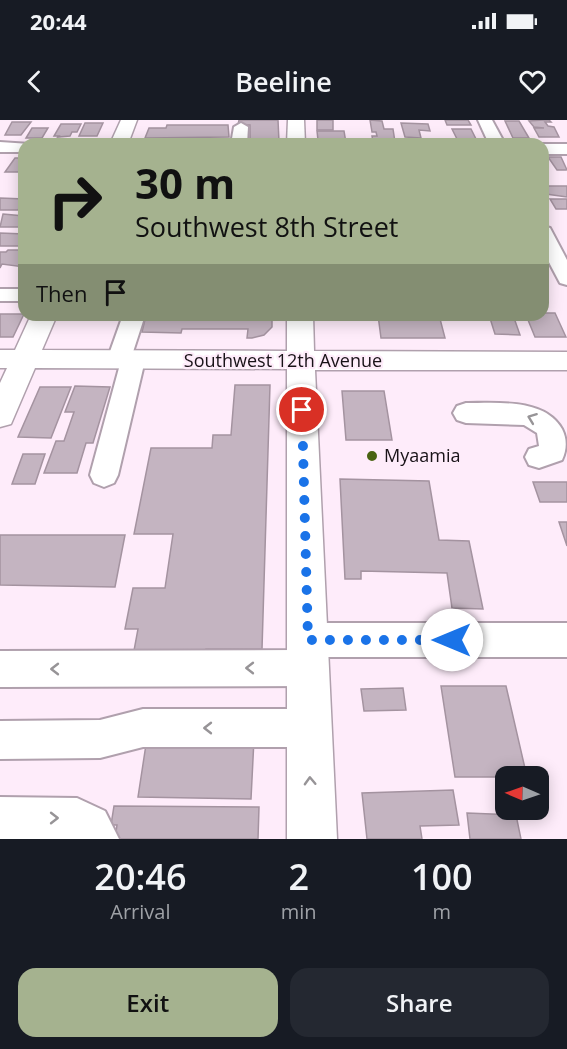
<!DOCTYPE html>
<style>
body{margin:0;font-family:"Open Sans",sans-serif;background:#242831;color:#f1f3f6;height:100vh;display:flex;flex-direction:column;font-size:22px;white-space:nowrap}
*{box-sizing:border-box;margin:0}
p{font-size:20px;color:#9ea1a6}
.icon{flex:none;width:33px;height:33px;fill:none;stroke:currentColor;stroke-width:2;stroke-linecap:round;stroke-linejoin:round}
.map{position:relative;height:719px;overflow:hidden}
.panel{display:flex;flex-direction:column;background:#171b24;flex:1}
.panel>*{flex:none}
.top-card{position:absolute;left:18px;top:18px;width:531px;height:183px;border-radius:18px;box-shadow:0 3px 15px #0003;background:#a5b28f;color:#111;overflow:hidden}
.needle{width:39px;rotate:272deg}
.fabs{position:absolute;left:495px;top:646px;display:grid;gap:12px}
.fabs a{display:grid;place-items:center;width:54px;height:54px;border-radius:12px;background:#171b24;box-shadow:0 3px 15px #0003;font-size:30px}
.pin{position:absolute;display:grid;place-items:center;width:51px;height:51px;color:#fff;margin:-26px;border:3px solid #fff;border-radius:50%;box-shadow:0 2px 6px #0007}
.me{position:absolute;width:66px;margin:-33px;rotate:270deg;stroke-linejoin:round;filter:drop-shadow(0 0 4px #0008)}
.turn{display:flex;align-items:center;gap:21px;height:126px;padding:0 18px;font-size:27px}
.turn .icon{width:78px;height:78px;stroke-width:2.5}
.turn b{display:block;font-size:42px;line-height:51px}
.then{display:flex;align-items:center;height:57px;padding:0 18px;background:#0003;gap:12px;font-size:22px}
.eta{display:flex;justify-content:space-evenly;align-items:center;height:102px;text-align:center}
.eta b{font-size:36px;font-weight:600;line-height:42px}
.action{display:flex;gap:12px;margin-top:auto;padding:12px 18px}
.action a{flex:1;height:69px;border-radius:18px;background:#a5b28f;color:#111;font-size:24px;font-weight:600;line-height:69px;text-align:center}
.action a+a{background:#242831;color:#f1f3f6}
.status{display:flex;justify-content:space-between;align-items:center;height:42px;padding:0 30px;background:#171b24;direction:ltr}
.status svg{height:16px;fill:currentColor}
header{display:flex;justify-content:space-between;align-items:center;height:78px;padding:0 18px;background:#171b24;font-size:27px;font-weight:600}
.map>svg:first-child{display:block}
.building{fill:#c4b4c1;stroke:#a493a0;stroke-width:1.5}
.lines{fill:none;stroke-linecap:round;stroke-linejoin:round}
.minor-casing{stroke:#b0a0ad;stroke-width:4}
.major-casing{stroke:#b0a0ad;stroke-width:3}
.minor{fill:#fff;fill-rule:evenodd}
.major{fill:#fff;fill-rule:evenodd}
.oneway{stroke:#979497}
.route{stroke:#1a73e8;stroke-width:10;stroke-dasharray:0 18}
.poi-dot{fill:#496312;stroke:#feecfa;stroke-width:2}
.labels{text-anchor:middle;stroke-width:4.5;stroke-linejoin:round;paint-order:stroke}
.street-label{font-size:18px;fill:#181217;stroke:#feecfa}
.poi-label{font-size:18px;fill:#181217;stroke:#feecfa;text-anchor:start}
</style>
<div class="status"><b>20:44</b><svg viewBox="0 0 49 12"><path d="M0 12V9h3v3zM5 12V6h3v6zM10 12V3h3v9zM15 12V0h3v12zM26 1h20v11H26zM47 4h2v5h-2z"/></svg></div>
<header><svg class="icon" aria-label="back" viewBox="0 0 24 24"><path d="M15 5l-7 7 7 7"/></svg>Beeline<svg class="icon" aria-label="heart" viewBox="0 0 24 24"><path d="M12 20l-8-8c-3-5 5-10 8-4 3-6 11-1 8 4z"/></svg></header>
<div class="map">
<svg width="567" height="719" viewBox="0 0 567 719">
<rect width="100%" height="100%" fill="#feecfa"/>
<g class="building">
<polygon points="239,0 278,0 279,22 250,22 250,5 238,5"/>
<rect x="317" y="0" width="16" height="10"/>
<polygon points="370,0 382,1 384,9 393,9 395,22 373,22 372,16 377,16 376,12 372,12"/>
<polygon points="445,0 468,0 471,5 447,5"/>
<polygon points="543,0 549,0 551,2 545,2 548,6 554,7 559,17 539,17 534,8 544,8 534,7 529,1"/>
<polygon points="505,1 519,1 529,18 513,18"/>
<polygon points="12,2 31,2 21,15 5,15"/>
<polygon points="85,3 103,3 97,16 79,16"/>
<polygon points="401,3 428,4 430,11 419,10 421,18 405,17"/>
<polygon points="61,4 81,4 77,12 72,12 70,16 58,17 59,16 54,16"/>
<polygon points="167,5 228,5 229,17 145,18 149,8 166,8"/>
<polygon points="32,8 48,8 42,18 26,18"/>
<polygon points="452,9 471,9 477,21 458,21"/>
<polygon points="317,11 344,11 346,23 324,23 318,20"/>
<polygon points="548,37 561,37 567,50 557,50"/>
<polygon points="15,38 24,38 24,47 21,52 5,52"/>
<polygon points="543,66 567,66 567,77 546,74"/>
<polygon points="0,78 24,79 24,87 20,87 18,90 0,90"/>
<polygon points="550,79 567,79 567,89 556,89"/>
<polygon points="3,94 24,96 24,107 0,107"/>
<polygon points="0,113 24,114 24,126 0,126"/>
<polygon points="8,130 24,130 24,147 2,144 0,148 0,132 6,132"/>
<polygon points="543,193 555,193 566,217 535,217 526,195 543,195"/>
<polygon points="0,194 24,194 13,217 0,217"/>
<polygon points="146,195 272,195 272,207 264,215 252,218 247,218 248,209 182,209 181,213 142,212"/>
<polygon points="378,195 439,195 445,218 381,218"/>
<polygon points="489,195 513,195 520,215 495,214"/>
<polygon points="235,265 270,265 262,529 206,529 205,537 133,536 138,509 125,509 133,468 165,468 173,414 134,414 151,328 212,328 213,315 231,315"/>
<polygon points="75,266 110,267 93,323 86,323 77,353 44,353 56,321 64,321 74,292 65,292"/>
<polygon points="40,267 71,267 51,318 18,317"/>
<polygon points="342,271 384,271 392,320 346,320"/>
<polygon points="23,334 45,334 35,364 12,364"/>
<polygon points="340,359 429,361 439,420 469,421 483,489 452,488 447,453 361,451 361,459 345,459"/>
<polygon points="533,362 567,362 567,382 540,382"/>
<polygon points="559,402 567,402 567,426"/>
<polygon points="0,415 125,415 115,467 0,465"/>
<polygon points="441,566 506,566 527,657 455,657"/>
<polygon points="403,568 406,590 364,591 361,569"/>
<polygon points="147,618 254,619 251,679 138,677"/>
<polygon points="453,670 459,705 420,706 422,719 367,719 362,673"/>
<polygon points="114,686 259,687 258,719 115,719 117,705 111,705"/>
<polygon points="467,693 516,695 521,719 470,719"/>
</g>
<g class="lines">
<defs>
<g id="minor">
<polygon points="478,0 492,0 505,24 489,24"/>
<polygon points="241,3 248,7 247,24 231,24 234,7"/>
<polygon points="0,22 30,24 24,24 24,32 0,32"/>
<rect x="543" y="24" width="24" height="10"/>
<polygon points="543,106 550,108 567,140 567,165 560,163 543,131"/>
<rect x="0" y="169" width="24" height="12"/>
<polygon points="123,195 145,195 133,232 141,234 145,240 118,355 114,363 104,367 94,363 90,355 119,248 111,246 107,240"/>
<path d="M466 283C496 283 545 278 562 309 567 319 567 329 562 340L539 348 529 345 525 337 529 329 539 326 537 313 524 305 466 303 457 300 453 293 457 286Z"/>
<polygon points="307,503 567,503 567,537 323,537 327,548 322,561 309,566 0,567 0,531 294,530 290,520 295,508"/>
<polygon points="143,589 309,589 323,594 328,608 323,622 309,627 143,627 100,638 0,639 0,601 100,600"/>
<polygon points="0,677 77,678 105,691 119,719 0,719"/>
</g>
<g id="major">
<polygon points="121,0 137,0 128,24 110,24"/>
<polygon points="288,0 304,0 305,24 287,24"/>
<polygon points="31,195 57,195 42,230 287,231 287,195 313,195 314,231 567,232 567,250 315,250 337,719 287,719 287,249 35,248 11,304 0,307 0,263 7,248 0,248 0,230 15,230"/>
</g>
</defs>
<use href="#minor" class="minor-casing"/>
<use href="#major" class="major-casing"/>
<use href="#minor" class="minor"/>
<use href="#major" class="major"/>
</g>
<defs><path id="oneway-chevron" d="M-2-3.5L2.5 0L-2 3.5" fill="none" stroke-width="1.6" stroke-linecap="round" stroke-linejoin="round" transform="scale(1.5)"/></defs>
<g class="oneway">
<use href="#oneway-chevron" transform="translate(532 298) rotate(-159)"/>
<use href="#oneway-chevron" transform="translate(250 548) rotate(180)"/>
<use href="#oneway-chevron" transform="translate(55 549) rotate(180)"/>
<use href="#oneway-chevron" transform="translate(208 608) rotate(180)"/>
<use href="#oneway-chevron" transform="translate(310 661) rotate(-92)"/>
<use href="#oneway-chevron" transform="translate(54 698)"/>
</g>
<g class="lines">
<polyline class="route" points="302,290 308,520 452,520"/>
</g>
<circle class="poi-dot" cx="372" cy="336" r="6"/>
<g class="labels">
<g class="street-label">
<text x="283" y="247">Southwest 12th Avenue</text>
</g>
<g class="poi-label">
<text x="384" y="342">Myaamia</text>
</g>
</g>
</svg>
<div class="fabs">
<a><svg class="needle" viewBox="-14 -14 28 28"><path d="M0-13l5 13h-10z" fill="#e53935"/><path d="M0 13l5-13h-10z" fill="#9ea1a6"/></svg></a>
</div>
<div class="pin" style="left:302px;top:290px;background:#d93025"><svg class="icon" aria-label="arrive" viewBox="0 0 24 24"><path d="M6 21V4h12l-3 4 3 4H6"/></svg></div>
<svg class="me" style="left:452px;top:520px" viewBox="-20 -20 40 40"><circle r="19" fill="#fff"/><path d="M0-13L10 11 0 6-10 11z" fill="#1a73e8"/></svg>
<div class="top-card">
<div class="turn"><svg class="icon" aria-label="right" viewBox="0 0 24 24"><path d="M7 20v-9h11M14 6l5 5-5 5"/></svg><div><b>30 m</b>Southwest 8th Street</div></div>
<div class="then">Then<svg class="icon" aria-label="arrive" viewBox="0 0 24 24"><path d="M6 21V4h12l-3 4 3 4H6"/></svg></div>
</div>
</div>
<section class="panel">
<div class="eta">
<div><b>20:46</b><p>Arrival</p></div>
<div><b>2</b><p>min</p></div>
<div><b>100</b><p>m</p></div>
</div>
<div class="action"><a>Exit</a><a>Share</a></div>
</section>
